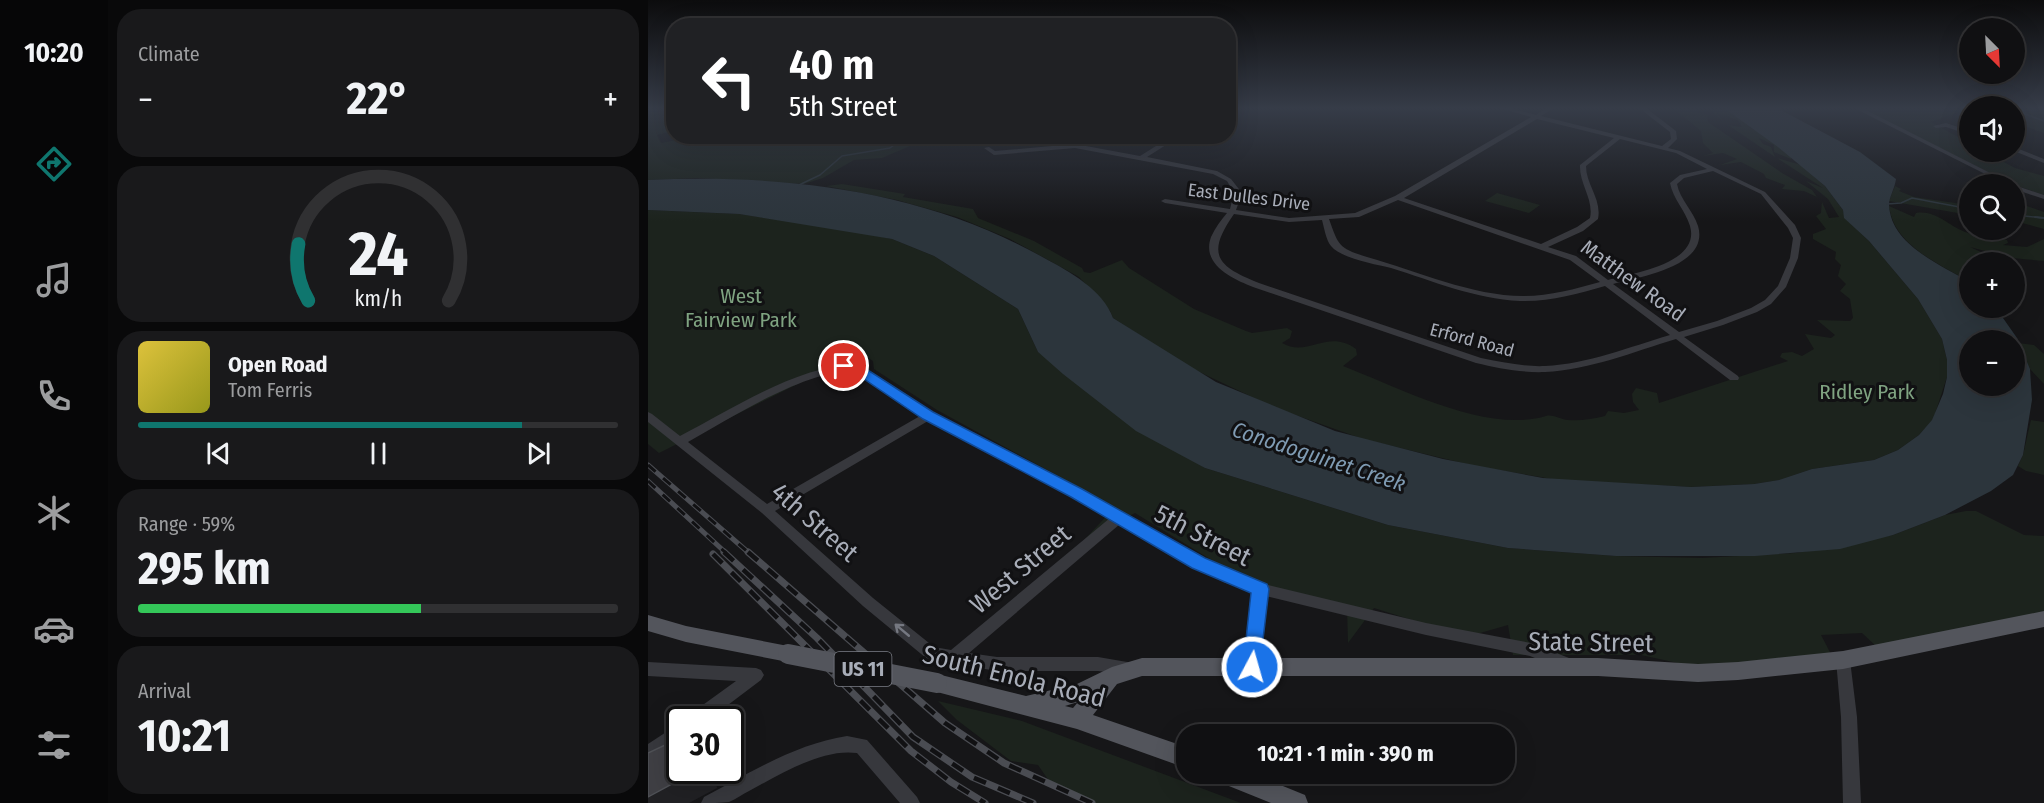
<!DOCTYPE html>
<meta charset="utf-8">
<style>
:root{--surface:#101012;--page:#19191b;--text:#f1f3f6;--muted:#9c9d9f;--line:#303032;--accent:#0f766e}
body{margin:0;font-family:"Fira Sans Condensed",sans-serif;background:var(--page);color:var(--text);height:100vh;display:flex;flex-direction:column;font-size:22px;white-space:nowrap}
*{box-sizing:border-box;margin:0}
p{font-size:20px;color:var(--muted)}
.icon{flex:none;width:33px;height:33px;fill:none;stroke:currentColor;stroke-width:2;stroke-linecap:round;stroke-linejoin:round}
.map{position:relative;flex:1;overflow:hidden}
.sheet{display:flex;flex-direction:column;gap:9px;padding:9px;background:#09090a;width:540px}
.sheet>*{flex:none}
.banner{position:absolute;left:18px;top:18px;width:570px;height:126px;border-radius:24px;box-shadow:0 6px 24px #0002,0 0 0 2px var(--line);background:#202124;color:#fff;overflow:hidden}
.needle{width:39px;rotate:156deg}
.fabs{position:absolute;left:1311px;top:18px;display:grid;gap:12px}
.fabs a{display:grid;place-items:center;width:66px;height:66px;border-radius:50%;background:var(--surface);box-shadow:0 6px 24px #0002,0 0 0 2px var(--line);font-size:30px}
.speed{position:absolute;left:18px;top:706px;display:flex;gap:12px;font-size:30px;font-weight:700;text-align:center}
.speed>*{display:grid;place-content:center;width:78px;height:78px;border-radius:50%;background:var(--surface);box-shadow:0 6px 24px #0002,0 0 0 2px var(--line);line-height:1}
.speed .limit{border:3px solid #111;border-radius:9px;background:#fff;color:#111}
.pin{position:absolute;display:grid;place-items:center;width:51px;height:51px;color:#fff;margin:-26px;border:3px solid #fff;border-radius:50%;box-shadow:0 2px 6px #0007}
.me{position:absolute;width:66px;margin:-33px;rotate:6deg;stroke-linejoin:round;filter:drop-shadow(0 0 4px #0008)}
.turn{display:flex;align-items:center;gap:21px;height:126px;padding:0 24px;font-size:27px}
.turn .icon{width:78px;height:78px;stroke-width:2.5}
.turn b{display:block;font-size:42px;line-height:51px}
.big{font-size:45px;font-weight:700;line-height:1.1}
.sheet .tile{flex:1;display:flex;flex-direction:column;justify-content:center;gap:9px;min-width:0;padding:0 21px;border-radius:24px;background:var(--page)}
.sheet .dial{align-items:center;gap:0}
.dial svg{height:156px;overflow:visible;fill:none;stroke:var(--line);stroke-width:7;stroke-linecap:round;text-anchor:middle}
.dial text{fill:var(--text);stroke:none}
.song{display:flex;align-items:center;gap:18px}
.cover{width:72px;height:72px;border-radius:9px;background:linear-gradient(135deg,hsl(50 70% 55%),hsl(60 70% 35%))}
.played{height:6px;border-radius:3px;background:linear-gradient(90deg,var(--accent) 80%,var(--line) 80%)}
.keys{display:flex;justify-content:space-around;direction:ltr}
.heat{display:flex;justify-content:space-between;align-items:center;font-size:33px;direction:ltr}
.charge{height:9px;border-radius:4px;background:linear-gradient(90deg,#34c759 59%,var(--line) 0)}
.trip{position:absolute;left:528px;top:724px;width:339px;height:60px;border-radius:24px;background:var(--surface);box-shadow:0 6px 24px #0002,0 0 0 2px var(--line);font-weight:700;line-height:60px;text-align:center}
main{display:flex;flex:1;min-height:0}
.menu{display:flex;flex-direction:column;width:108px;justify-content:space-around;align-items:center;background:#060607;color:var(--muted)}
.menu .icon{width:42px;height:42px}
.menu .active{color:var(--accent)}
.menu b{font-size:27px;color:var(--text)}
.map>svg:first-child{display:block}
.green{fill:#1c231d}
.water{fill:#2c353c;fill-rule:evenodd}
.lines{fill:none;stroke-linecap:round;stroke-linejoin:round}
.stream-far1{stroke:#2c353c;stroke-width:1.5}
.stream{stroke:#2c353c;stroke-width:2}
.minor{fill:#37383d;fill-rule:evenodd}
.major{fill:#53555c;fill-rule:evenodd}
.rail-far1-casing{stroke:#4a4c52;stroke-width:5}
.rail-casing{stroke:#4a4c52;stroke-width:7}
.rail-far1{stroke:#111113;stroke-width:3;stroke-dasharray:10;stroke-linecap:butt}
.rail{stroke:#111113;stroke-width:4.5;stroke-dasharray:13;stroke-linecap:butt}
.major-bridge{stroke:#53555c;stroke-width:20}
.shaded-wall{fill:#212124}
.building{fill:#3f3f44;stroke:#4f5156;stroke-width:1.5}
.oneway{stroke:#757881}
.route{fill:#1a73e8;stroke:#114b97;stroke-width:1.5}
.labels{text-anchor:middle;stroke-width:6;stroke-linejoin:round;paint-order:stroke}
.far-street-label{font-size:18px;fill:#a8adb8;stroke:#111113}
.shield{fill:#111113;stroke:#7b7e86;stroke-width:1.5}
.shield-label{font-size:20px;font-weight:bold;fill:#a8adb8}
.street-label{font-size:21px;fill:#a8adb8;stroke:#111113}
.park-label{font-size:21px;fill:#7fa381;stroke:#111113}
.water-label{font-size:22px;font-style:italic;fill:#7f9bb3;stroke:#111113}
.near-street-label{font-size:26px;fill:#a8adb8;stroke:#111113}
</style>
<main>
<nav class="menu">
<b>10:20</b>
<svg class="icon active" aria-label="directions" viewBox="0 0 24 24"><path d="M12 3l9 9-9 9-9-9zM9 14v-3h6M13 9l2 2-2 2"/></svg>
<svg class="icon" aria-label="music" viewBox="0 0 24 24"><path d="M9 18V5l10-2v13"/><circle cx="6" cy="18" r="3"/><circle cx="16" cy="16" r="3"/></svg>
<svg class="icon" aria-label="phone" viewBox="0 0 24 24"><path d="M5 4h4l2 5-3 2q2 4 5 5l2-3 5 2v4C11 20 4 13 5 4z"/></svg>
<svg class="icon" aria-label="climate" viewBox="0 0 24 24"><path d="M12 3v18M4 7l16 10M4 17L20 7"/></svg>
<svg class="icon" aria-label="car" viewBox="0 0 24 24"><path d="M5 17H2v-5l4-1 3-4h7l3 4 3 1v5h-3M9 17h6M6 11h13"/><circle cx="7" cy="17" r="2"/><circle cx="17" cy="17" r="2"/></svg>
<svg class="icon" aria-label="filters" viewBox="0 0 24 24"><path d="M4 7h16M4 17h16"/><circle cx="9" cy="7" r="2"/><circle cx="15" cy="17" r="2"/></svg>
</nav>
<section class="sheet">
<div class="tile"><p>Climate</p>
<div class="heat"><a>−</a><b class="big">22°</b><a>+</a></div>
</div>
<div class="tile dial"><svg viewBox="0 0 100 80">
<path d="M14 69A42 42 0 1 1 86 69"/>
<path d="M14 69A42 42 0 0 1 9 40" stroke="#0f766e"/>
<text x="50" y="56" font-size="32" font-weight="700">24</text>
<text x="50" y="72" font-size="11">km/h</text>
</svg></div>
<div class="tile">
<div class="song"><i class="cover"></i><div><b>Open Road</b><p>Tom Ferris</p></div></div>
<div class="played"></div>
<div class="keys"><svg class="icon" aria-label="previous" viewBox="0 0 24 24"><path d="M18 5L8 12l10 7zM5 5v14"/></svg><svg class="icon" aria-label="pause" viewBox="0 0 24 24"><path d="M8 5v14M16 5v14"/></svg><svg class="icon" aria-label="next" viewBox="0 0 24 24"><path d="M6 5l10 7-10 7zM19 5v14"/></svg></div>
</div>
<div class="tile"><p>Range · 59%</p><b class="big">295 km</b><div class="charge"></div></div>
<div class="tile"><p>Arrival</p><b class="big">10:21</b></div>
</section>
<div class="map">
<svg width="1396" height="803" viewBox="0 0 1396 803">
<rect width="100%" height="100%" fill="#161618"/>
<g class="green">
<polygon points="0,108 11,108 25,120 25,131 9,135 13,143 34,139 64,142 103,136 384,137 262,146 234,158 206,160 175,178 156,184 50,178 0,180"/>
<polygon points="1048,108 1049,113 1059,114 1060,122 1134,173 1164,190 1169,197 1156,191 1134,189 1137,185 1118,178 1116,174 1093,162 1072,165 1089,159 1075,153 1055,156 1065,153 1055,143 1053,131 1026,109"/>
<polygon points="1060,108 1080,108 1103,128 1125,139 1143,155 1143,159 1126,152 1126,145 1111,138 1115,144 1123,147 1127,157 1080,125 1094,127 1090,120 1069,113 1075,121"/>
<polygon points="1212,108 1321,108 1283,122 1321,143 1322,152 1337,152 1367,168 1396,176 1396,195 1364,184"/>
<polygon points="1367,108 1396,108 1396,133 1367,123"/>
<path d="M1129,158L1153,165L1177,186L1195,210L1197,218L1221,241L1270,299L1294,339L1299,360V377L1285,420L1271,435L1250,450L1226,460L1164,469L1132,480L1106,484L1043,487L910,480L827,466L715,439L625,407L541,367L465,318L462,311L431,277L362,239L309,217L249,200L178,186L194,184L257,194L255,197L325,209L330,218L386,241L434,268L436,272L442,273L474,260L481,268L546,309L598,331L604,333L639,328L644,331L642,338L634,343C660,358 680,328 708,349L709,355L695,366C752,388 838,434 898,416C906,414 913,420 920,420C932,421 945,419 957,416L960,411L976,413L991,410L985,402L984,394L988,388L1009,393L1011,403L1140,361L1132,357L1134,353L1144,352L1154,356L1166,349L1157,334L1183,338L1187,335L1169,320L1202,321L1205,318L1202,299L1192,291L1198,284L1190,276L1193,265L1187,259L1188,252L1165,239V234L1178,229L1168,216L1173,213L1174,202L1181,218L1191,217L1180,199L1158,181L1175,188Z"/>
<polygon points="1247,186 1253,189 1251,191 1266,197 1321,205 1321,215 1241,201"/>
<polygon points="849,193 892,205 881,213 837,201"/>
<polygon points="1367,202 1396,212 1396,229 1367,221"/>
<path d="M1241,206L1266,217L1268,213C1288,210 1299,225 1317,232C1330,237 1345,234 1359,240L1360,243L1355,245L1379,247L1396,239V261L1363,258L1322,247L1355,262H1322L1321,282C1291,263 1246,246 1241,206Z"/>
<polygon points="0,210 91,214 203,230 244,239 286,256 370,309 390,352 557,468 740,525 860,548 968,556 1054,558 1148,553 1245,535 1297,515 1318,511 1328,511 1376,535 1396,536 1396,615 1229,647 1214,633 1173,635 1184,656 1048,667 993,655 865,655 860,625 818,637 726,608 700,643 699,608 596,580 487,513 437,539 467,507 289,410 226,369 225,361 212,353 11,453 0,444"/>
<polygon points="1370,343 1386,345 1396,354 1396,384 1382,369"/>
<polygon points="1383,420 1396,422 1396,475 1378,471 1370,466 1375,455"/>
<polygon points="290,701 374,721 593,803 445,803 406,788 390,765 363,761 309,720"/>
</g>
<path class="water" d="M1076,108H1129L1212,152L1248,179C1247,188 1241,197 1241,205C1243,245 1292,264 1321,282L1322,308H1348L1369,338L1382,369L1384,400L1375,455L1365,475L1343,491L1297,515L1245,535L1192,549L1107,556H968L860,548L740,525L557,468L488,431L415,374L390,352L370,309L286,256L244,239L91,214L0,210V180C137,174 277,190 398,259C422,272 455,290 465,318L568,382L687,431L795,459L895,478L1043,487L1106,484L1131,480L1164,469L1226,460L1250,450L1271,435L1284,420L1295,394L1299,377V360L1294,339L1270,299L1221,241L1196,218L1195,210L1177,186L1130,147ZM1366,340V386H1322V340Z"/>
<g class="lines">
<g class="stream-far1">
<polyline points="1366,110 1396,121"/>
<polyline points="151,185 172,175 194,156 242,148 250,142 269,142 297,136"/>
<polyline points="1239,204 1253,203 1264,198 1322,209"/>
<polyline points="1366,215 1396,218"/>
</g>
<polyline class="stream" points="1387,217 1396,218"/>
<g class="minor">
<path d="M851,108H862L888,115L898,108H906L893,116L1014,146L1023,139L1022,132L991,108H998L1028,131L1029,139L1020,148L1032,151L1117,192L1147,225L1153,238L1150,258L1138,287L1123,304L1109,312L1075,325L1036,337L1090,376L1091,378L1090,380H1082L1028,339C985,352 941,370 897,372C874,373 849,368 828,363L605,287C585,279 553,265 563,237C567,228 573,220 579,213L517,203L513,201L517,199L582,209L586,193L579,181L565,174L427,148L346,155L336,148L341,147L347,151L427,144L492,156L524,136H532L499,157L569,171L583,179L594,193L588,210L641,218L707,213L747,196L883,117ZM889,119L966,138L932,165C931,184 946,199 942,218L929,227L893,244L756,198ZM972,139L1028,153L1059,169L1032,175L1022,183C1025,199 1037,210 1042,226C1053,264 984,273 960,280L928,256L900,247L935,231L950,219C954,199 938,185 938,166ZM1065,171L1113,194L1140,228L1145,238L1142,258L1130,286L1117,300L1103,308L1069,321L1031,332L965,284C990,277 1062,267 1050,226C1045,210 1032,200 1029,184L1036,178ZM750,200L922,260L952,282C927,289 902,296 875,296C824,296 769,271 719,257C691,248 691,247 681,219L711,217ZM586,214L641,222L674,220C676,227 678,240 683,246C694,259 727,264 743,268C785,281 827,299 872,301C901,302 930,294 957,286L1022,335C981,347 940,364 897,366C876,367 854,362 833,358L611,283C568,266 558,254 586,214Z"/>
<polygon points="1206,108 1214,108 1364,184 1357,184"/>
<polygon points="1298,123 1322,131 1322,135 1298,127 1288,128 1285,126"/>
<polygon points="1366,147 1396,159 1396,163 1366,151"/>
<polygon points="1366,185 1396,195 1396,199 1366,189"/>
<path d="M208,364L284,414L377,460L585,574L612,583L778,623L883,643L921,658L923,663L921,668L916,670L882,656L778,635L618,596L611,667L609,672L604,674L599,672L597,667L605,592L575,582L472,524L321,653L349,657H450L485,663L487,668L485,673L480,675L450,671H349L307,664L304,665L278,658L215,606L114,513L0,422V412L4,414L32,436C84,409 149,366 208,364ZM206,370L272,416L119,504L40,442C85,417 154,372 206,370ZM280,421L369,466L462,518L303,650L286,647L225,598L127,511Z"/>
<polygon points="1195,653 1200,655 1202,660 1209,717 1213,803 1195,803 1193,717 1188,660 1190,655"/>
<polygon points="0,662 108,668 113,670 116,675 113,680 60,720 39,720 41,715 88,681 0,676"/>
<polygon points="32,723 32,741 0,762 0,744"/>
<path d="M199,736L219,740L269,797L272,803H252L209,753C174,748 131,775 101,791C95,794 88,799 81,802C73,803 62,803 53,803L56,797C102,773 147,744 199,736Z"/>
</g>
<g class="major">
<path d="M1396,611V627L1195,669L1090,680L1050,682L950,676H494L469,684L445,715L538,747V768L429,729L289,692L282,689L279,683L282,677L289,674L378,696L429,684L464,667L494,658H950L1050,664L1090,662L1195,651ZM430,702L425,708L417,706Z"/>
<polygon points="0,615 38,626 140,646 147,648 149,654 147,660 140,662 38,642 0,631"/>
<polygon points="568,774 605,774 657,795 660,803 623,803 571,782"/>
</g>
<g class="rail-far1-casing">
<g id="rail-far1">
<polyline points="0,465 101,553"/>
<polyline points="0,481 78,553"/>
</g>
</g>
<g class="rail-casing">
<g id="rail">
<polyline points="76,552 169,638 265,737 324,777 385,803"/>
<polyline points="100,552 297,723 356,763 444,803"/>
<polyline points="65,554 263,751 303,782 337,803"/>
</g>
</g>
<use href="#rail-far1" class="rail-far1"/>
<use href="#rail" class="rail"/>
<polyline class="major-bridge" points="140,654 289,683"/>
</g>
<polygon class="shaded-wall" points="48,771 66,771 69,788 41,803 0,803 0,797"/>
<polygon class="building" points="32,738 32,771 48,771 0,797 0,753"/>
<defs><path id="oneway-shaft" d="M-6 0H5M1.5-3L5.5 0L1.5 3" fill="none" stroke-width="1.6" stroke-linecap="round" stroke-linejoin="round" transform="scale(1.5)"/></defs>
<use class="oneway" href="#oneway-shaft" transform="translate(254 630) rotate(-140)"/>
<linearGradient id="sky" x2="0" y2="1"><stop stop-color="#0c0c0d"/><stop offset="0.49" stop-color="#363c48"/><stop offset="1" stop-color="#363c48" stop-opacity="0"/></linearGradient>
<rect width="1396" height="221" fill="url(#sky)"/>
<polygon class="route" points="196,362 212,365 285,412 434,489 557,558 619,584 621,589 611,673 604,676 598,673 595,667 603,593 544,568 423,497 275,419 204,371 192,368 190,366"/>
<g class="labels">
<g class="far-street-label">
<text transform="translate(601 197) rotate(7)" y="6">East Dulles Drive</text>
<text transform="translate(824 340) rotate(15)" y="6">Erford Road</text>
</g>
<rect class="shield" x="186.5" y="652" width="57" height="34" rx="4.5"/>
<g class="shield-label">
<text x="215" y="676">US 11</text>
</g>
<g class="street-label">
<text transform="translate(985 281) rotate(36)" y="7">Matthew Road</text>
</g>
<g class="park-label">
<text x="93" y="303">West<tspan x="93" dy="24">Fairview Park</tspan></text>
<text x="1219" y="399">Ridley Park</text>
</g>
<g class="water-label">
<text transform="translate(671 456) rotate(18)" y="8">Conodoguinet Creek</text>
</g>
<g class="near-street-label">
<text transform="translate(167 522) rotate(41)" y="9">4th Street</text>
<text transform="translate(555 535) rotate(27)" y="9">5th Street</text>
<text transform="translate(372 569) rotate(-40)" y="9">West Street</text>
<text transform="translate(943 642) rotate(1)" y="9">State Street</text>
<text transform="translate(366 676) rotate(14)" y="9">South Enola Road</text>
</g>
</g>
</svg>
<div class="fabs">
<a><svg class="needle" viewBox="-14 -14 28 28"><path d="M0-13l5 13h-10z" fill="#e53935"/><path d="M0 13l5-13h-10z" fill="#9c9d9f"/></svg></a>
<a><svg class="icon" aria-label="sound" viewBox="0 0 24 24"><path d="M4 9h4l5-4v14l-5-4H4zM17 9q2 3 0 6"/></svg></a>
<a><svg class="icon" aria-label="search" viewBox="0 0 24 24"><circle cx="10" cy="10" r="6"/><path d="M15 15l6 6"/></svg></a>
<a>+</a>
<a>−</a>
</div>
<div class="speed"><div class="limit">30</div></div>
<div class="pin" style="left:196px;top:366px;background:#d93025"><svg class="icon" aria-label="arrive" viewBox="0 0 24 24"><path d="M6 21V4h12l-3 4 3 4H6"/></svg></div>
<svg class="me" style="left:604px;top:667px" viewBox="-20 -20 40 40"><circle r="17" fill="#1a73e8" stroke="#fff" stroke-width="3"/><path d="M0-11L8 9 0 5-8 9z" fill="#fff"/></svg>
<div class="trip">10:21 · 1 min · 390 m</div>
<div class="banner">
<div class="turn"><svg class="icon" aria-label="left" viewBox="0 0 24 24"><path d="M17 20v-9H6M10 6l-5 5 5 5"/></svg><div><b>40 m</b>5th Street</div></div>
</div>
</div>
</main>
